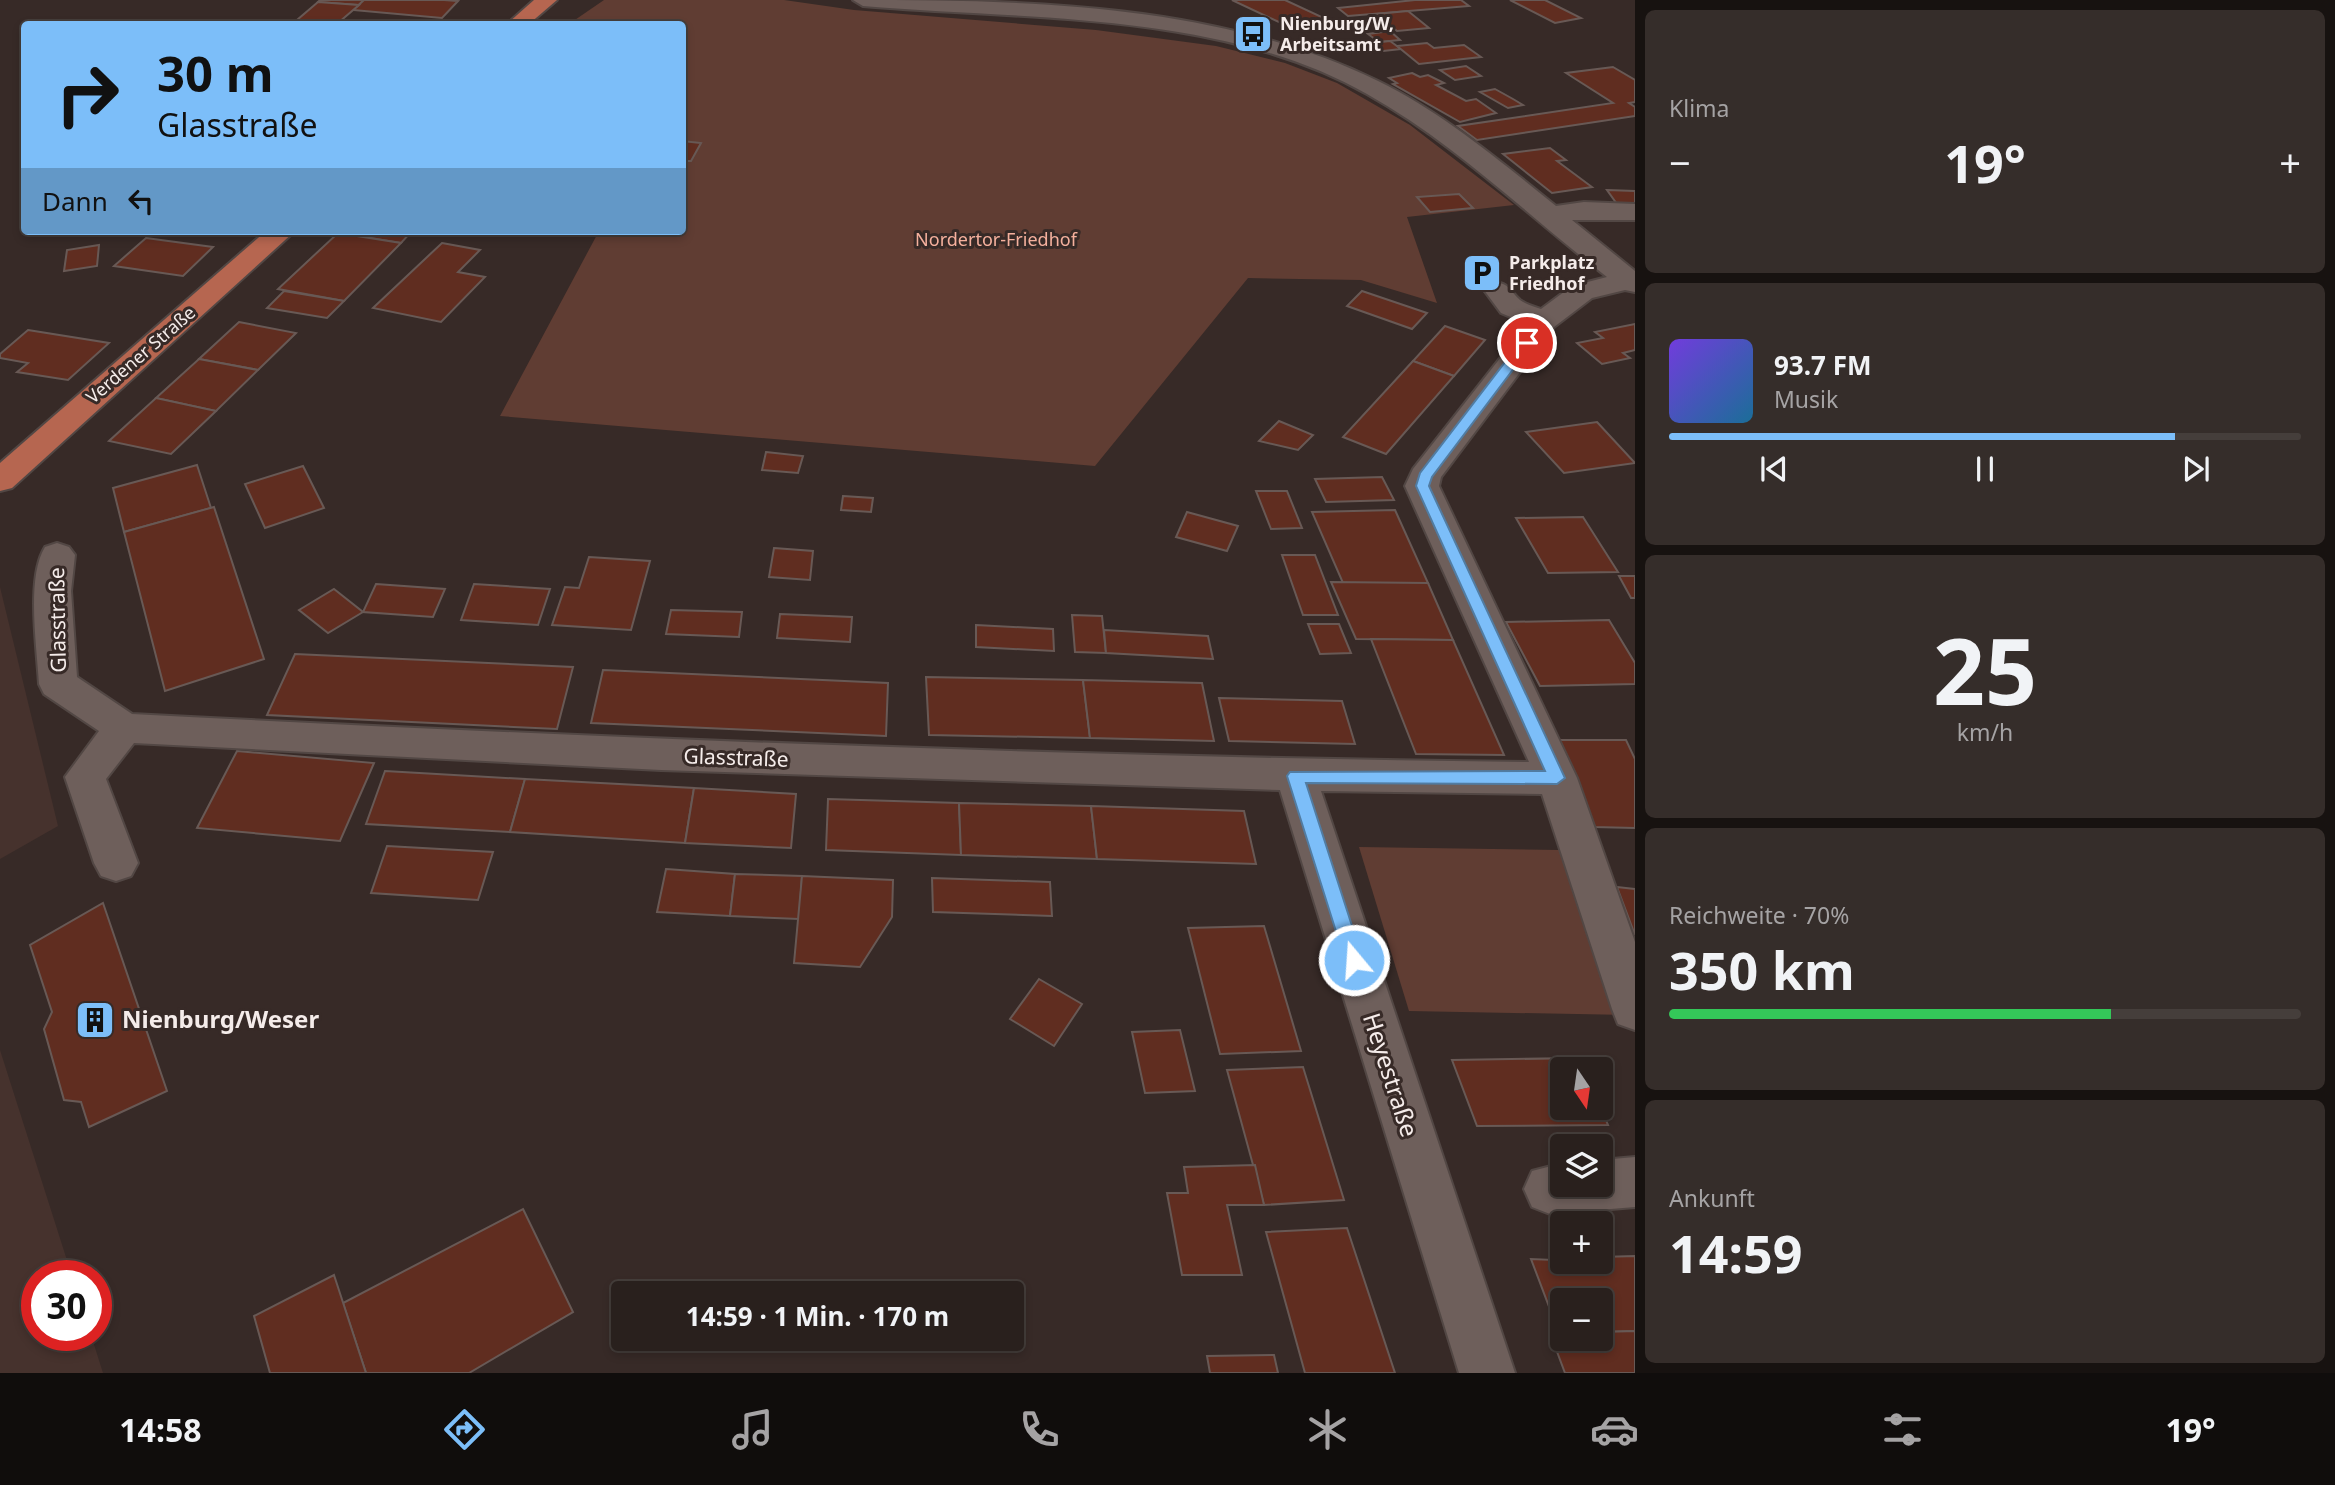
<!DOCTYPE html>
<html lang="de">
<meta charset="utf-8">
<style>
:root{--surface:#29201d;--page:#352d2a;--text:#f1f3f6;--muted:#a5a3a4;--line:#453e3b;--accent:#7cbef9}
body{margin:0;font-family:"Noto Sans",sans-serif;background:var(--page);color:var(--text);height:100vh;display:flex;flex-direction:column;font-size:26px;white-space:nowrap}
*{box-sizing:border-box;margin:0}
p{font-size:23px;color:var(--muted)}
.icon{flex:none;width:38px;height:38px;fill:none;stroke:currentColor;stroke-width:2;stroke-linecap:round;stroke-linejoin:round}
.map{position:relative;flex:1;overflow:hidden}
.drawer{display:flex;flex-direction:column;gap:10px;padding:10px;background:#171210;width:700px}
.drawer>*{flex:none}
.guide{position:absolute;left:21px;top:21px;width:665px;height:214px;border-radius:7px;box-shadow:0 4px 10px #0003,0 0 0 2px var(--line);background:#7cbef9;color:#111;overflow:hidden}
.needle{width:46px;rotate:167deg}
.tools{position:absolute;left:1550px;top:1057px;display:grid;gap:14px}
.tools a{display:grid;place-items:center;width:63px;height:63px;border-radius:7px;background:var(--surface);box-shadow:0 4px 10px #0003,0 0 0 2px var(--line);font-size:35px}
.speed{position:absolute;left:21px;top:1260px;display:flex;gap:14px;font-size:35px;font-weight:700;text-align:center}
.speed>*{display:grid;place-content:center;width:91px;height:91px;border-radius:50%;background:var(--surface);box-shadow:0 4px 10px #0003,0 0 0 2px var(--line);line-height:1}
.speed .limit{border:10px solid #d22;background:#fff;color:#111}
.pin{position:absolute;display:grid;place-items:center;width:60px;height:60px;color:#fff;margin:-30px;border:4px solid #fff;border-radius:50%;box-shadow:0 2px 7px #0007}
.me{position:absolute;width:77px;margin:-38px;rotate:342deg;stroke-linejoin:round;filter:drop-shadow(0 0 5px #0008)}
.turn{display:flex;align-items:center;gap:24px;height:147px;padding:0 21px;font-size:32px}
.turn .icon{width:91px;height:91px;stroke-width:2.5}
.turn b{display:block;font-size:49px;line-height:60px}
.then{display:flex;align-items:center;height:66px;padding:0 21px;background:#0003;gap:14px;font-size:26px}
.big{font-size:52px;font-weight:700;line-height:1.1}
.drawer .tile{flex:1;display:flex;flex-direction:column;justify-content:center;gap:10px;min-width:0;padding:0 24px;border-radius:10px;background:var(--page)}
.drawer .dial{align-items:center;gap:0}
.dial b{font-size:91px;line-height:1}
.song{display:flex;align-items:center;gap:21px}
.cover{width:84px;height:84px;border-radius:10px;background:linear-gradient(135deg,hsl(260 70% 55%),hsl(200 70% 35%))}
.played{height:7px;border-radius:4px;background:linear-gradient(90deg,var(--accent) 80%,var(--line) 80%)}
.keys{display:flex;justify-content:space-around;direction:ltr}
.heat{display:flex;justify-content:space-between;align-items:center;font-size:38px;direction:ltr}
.charge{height:10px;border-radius:5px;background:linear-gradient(90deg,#34c759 70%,var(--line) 0)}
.trip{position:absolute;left:611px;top:1281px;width:413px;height:70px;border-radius:7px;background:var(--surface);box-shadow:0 4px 10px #0003,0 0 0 2px var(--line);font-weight:700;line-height:70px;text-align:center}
.menu{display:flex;height:112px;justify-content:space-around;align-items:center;background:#100d0c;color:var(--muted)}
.menu .icon{width:49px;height:49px}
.menu .selected{color:var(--accent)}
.menu b{font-size:32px;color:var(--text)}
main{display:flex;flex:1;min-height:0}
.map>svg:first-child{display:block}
.built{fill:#46322d}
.green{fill:#603d33}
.building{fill:#602d20;stroke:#685955;stroke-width:2}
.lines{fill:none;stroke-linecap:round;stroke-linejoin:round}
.minor-casing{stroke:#524744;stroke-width:4}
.major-casing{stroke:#524744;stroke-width:4}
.minor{fill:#6e5f5b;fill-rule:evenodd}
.major{fill:#b66650;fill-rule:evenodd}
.route{fill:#7cbef9;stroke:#517ca2;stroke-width:2}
.labels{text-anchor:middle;stroke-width:6;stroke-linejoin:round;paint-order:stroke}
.far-poi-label{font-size:18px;font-weight:bold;fill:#f5ecea;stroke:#372a27;text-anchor:start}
.far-park-label{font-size:18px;fill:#f5b09d;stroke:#372a27}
.far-street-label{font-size:18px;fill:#f5ecea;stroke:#372a27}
.street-label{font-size:21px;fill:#f5ecea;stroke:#372a27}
.near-poi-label{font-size:24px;font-weight:bold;fill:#f5ecea;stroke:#372a27;text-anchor:start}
.near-street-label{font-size:24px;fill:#f5ecea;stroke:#372a27}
</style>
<main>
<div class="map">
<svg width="1635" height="1373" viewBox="0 0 1635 1373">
<rect width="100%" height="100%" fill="#372a27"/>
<g class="built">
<polygon points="0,587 58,826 0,859"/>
<polygon points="0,1050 72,1276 37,1276 37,1335 91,1335 103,1373 0,1373"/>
</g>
<g class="green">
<polygon points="604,0 784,0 854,10 1096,30 1216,46 1285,63 1337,83 1410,125 1514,205 1407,217 1437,303 1361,280 1248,278 1095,466 500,416 599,231 682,231 682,24 569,24"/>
<polygon points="1359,847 1559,850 1629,1015 1409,1011"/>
</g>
<g class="building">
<polygon points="320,0 364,0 359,5 318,2"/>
<polygon points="364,0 444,0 458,1 442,18 353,10"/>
<polygon points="1232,0 1285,0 1326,19 1281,23"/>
<polygon points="1461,0 1469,6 1348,16 1338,8 1415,0"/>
<polygon points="1510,0 1545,0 1581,18 1555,23"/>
<polygon points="318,2 359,5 338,23 297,20"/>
<polygon points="1408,11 1429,28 1397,31 1376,14"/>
<polygon points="1390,31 1400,40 1379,42 1368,34"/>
<polygon points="1390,41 1401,49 1374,52 1364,44"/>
<polygon points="1427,43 1434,48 1464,45 1481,57 1419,64 1397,46"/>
<polygon points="1466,66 1481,76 1455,80 1440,70"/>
<polygon points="1613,67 1635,80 1635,102 1629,103 1635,107 1635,116 1477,140 1458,126 1613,103 1566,73"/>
<polygon points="1412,73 1420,77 1428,75 1444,83 1436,85 1466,101 1476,99 1496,113 1460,122 1393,84 1397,83 1389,78"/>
<polygon points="1495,89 1513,99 1523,105 1508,108 1480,92"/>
<polygon points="682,141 701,143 691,161 682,161"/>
<polygon points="1550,148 1566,160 1557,161 1592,187 1552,193 1503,154"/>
<polygon points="1607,190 1635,191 1635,205 1617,204"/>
<polygon points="1459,194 1473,208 1430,212 1417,197"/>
<polygon points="356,231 412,231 401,243 352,235"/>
<polygon points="338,233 401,243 344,301 278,289"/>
<polygon points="146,238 213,247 183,276 114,266"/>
<polygon points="442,243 480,250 458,272 485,277 441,322 373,308"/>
<polygon points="99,245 97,266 64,271 67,250"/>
<polygon points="284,291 344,301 327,318 267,308"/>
<polygon points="1362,291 1427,313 1412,329 1347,306"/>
<polygon points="239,322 296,333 258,370 199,359"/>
<polygon points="1635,324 1635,350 1623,353 1630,358 1602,364 1577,343 1603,338 1595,332"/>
<polygon points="1445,326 1485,340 1454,376 1413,361"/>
<polygon points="28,330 109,343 68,380 17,372 28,363 0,358 0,354"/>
<polygon points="199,359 258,370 216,411 156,398"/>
<polygon points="1413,361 1454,376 1386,454 1343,437"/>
<polygon points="156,398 216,411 171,454 109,441"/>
<polygon points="1279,421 1313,435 1298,450 1259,441"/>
<polygon points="1597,422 1635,463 1564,473 1526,432"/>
<polygon points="766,452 803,456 798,473 762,470"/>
<polygon points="197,465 211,508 124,532 113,488"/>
<polygon points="303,466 324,508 265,528 245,484"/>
<polygon points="1382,477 1394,500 1326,502 1315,479"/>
<polygon points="1256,491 1287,491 1302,528 1271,529"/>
<polygon points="843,496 873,498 871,512 841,510"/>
<polygon points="214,507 264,659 165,691 124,532"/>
<polygon points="1395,510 1428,583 1343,583 1312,512"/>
<polygon points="1187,512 1238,526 1227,551 1176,537"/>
<polygon points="1583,517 1618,572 1548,573 1516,518"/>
<polygon points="774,548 813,551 810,580 769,577"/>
<polygon points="1282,555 1315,555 1338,615 1303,615"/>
<polygon points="589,557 650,561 631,630 552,625 565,587 579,588"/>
<polygon points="1619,576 1635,576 1635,598 1631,598"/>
<polygon points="1331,582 1428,583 1453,640 1356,639"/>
<polygon points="376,584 445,589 433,617 363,612"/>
<polygon points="474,584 550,589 538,625 461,620"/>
<polygon points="334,589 363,612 328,633 299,610"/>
<polygon points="671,610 742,612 739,637 666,634"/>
<polygon points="780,614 852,617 850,642 777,638"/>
<polygon points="1072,615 1102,616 1106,653 1075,652"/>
<polygon points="1609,620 1635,663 1635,684 1540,686 1506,622"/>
<polygon points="1308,624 1339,624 1351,653 1320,654"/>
<polygon points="976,625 1053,629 1054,651 976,647"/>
<polygon points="1104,630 1208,636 1213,659 1106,653"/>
<polygon points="1371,639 1453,640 1504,755 1416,754"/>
<polygon points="295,654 573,667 557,729 267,715"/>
<polygon points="603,670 888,683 886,736 591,723"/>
<polygon points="926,677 1083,680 1090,738 929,735"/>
<polygon points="1083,680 1202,683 1214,741 1090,738"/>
<polygon points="1219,698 1342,701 1355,744 1229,741"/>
<polygon points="1554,740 1626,740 1635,759 1635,828 1594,827"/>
<polygon points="237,751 374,763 340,841 197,828"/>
<polygon points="385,771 525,779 510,832 366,824"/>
<polygon points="525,779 694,788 685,843 510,832"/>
<polygon points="694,788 796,794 791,848 685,843"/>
<polygon points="828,799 959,803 961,855 826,850"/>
<polygon points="959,803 1091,806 1097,859 961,855"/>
<polygon points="1091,806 1244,811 1256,864 1097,859"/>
<polygon points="387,846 493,852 478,900 371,893"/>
<polygon points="666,869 735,874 730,916 657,912"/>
<polygon points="735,874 802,876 799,919 730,916"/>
<polygon points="802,876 893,880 892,917 860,967 794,963"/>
<polygon points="932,878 1050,882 1052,916 933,912"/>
<polygon points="1617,887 1635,889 1635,935"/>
<polygon points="103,903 167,1091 89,1127 81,1102 64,1100 44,1029 52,1012 30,945"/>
<polygon points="1264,926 1301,1051 1220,1054 1188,928"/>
<polygon points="1039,979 1082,1004 1054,1046 1010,1019"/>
<polygon points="1180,1030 1195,1091 1145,1093 1132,1032"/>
<polygon points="1580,1058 1585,1069 1563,1069 1563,1108 1601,1108 1608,1125 1477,1126 1452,1060"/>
<polygon points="1303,1067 1344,1200 1264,1205 1227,1070"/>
<polygon points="1255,1165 1264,1205 1227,1205 1242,1275 1182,1275 1167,1193 1188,1193 1184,1167"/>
<polygon points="523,1209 573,1312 469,1373 366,1373 343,1303"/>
<polygon points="1347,1228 1395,1373 1305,1373 1266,1232"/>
<polygon points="1635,1256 1635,1331 1601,1332 1601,1300 1563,1300 1563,1333 1559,1333 1531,1259 1601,1262 1601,1257"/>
<polygon points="334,1275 366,1373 270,1373 254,1316"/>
<polygon points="1635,1331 1635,1373 1565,1373 1550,1333 1563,1333 1563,1339 1601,1339 1601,1332"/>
<polygon points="1274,1355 1278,1373 1210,1373 1207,1356"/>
</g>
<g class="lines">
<g class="minor-casing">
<g id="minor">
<path d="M853,0C1028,0 1218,3 1378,81C1443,113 1500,161 1556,206L1584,202L1635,204V220H1572L1635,271V292L1625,290L1592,298L1554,327L1441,477L1439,486L1577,778L1635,942V1030L1618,1024L1612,1009L1542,794L1321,791L1515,1373H1459L1280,790L661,770L134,743L106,779L138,863L131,876L116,881L101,876L94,863L65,777L99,731L44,694L39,684C37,648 26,577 45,547L57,543L69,547L75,555L71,591L77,677L132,714C598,738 1063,757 1529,762L1405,486L1413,469L1527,324L1501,313L1484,290L1488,284C1507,279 1508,289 1520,300C1525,304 1535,307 1541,309L1572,286L1607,277C1527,215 1456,144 1367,94C1221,11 1026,20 863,6Z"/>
<polygon points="1635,1157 1635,1207 1550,1214 1532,1207 1524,1189 1532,1171 1563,1163 1563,1185 1601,1185 1601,1160"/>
</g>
</g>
<g class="major-casing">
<g id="major">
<polygon points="534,0 557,0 529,24 507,24"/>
<polygon points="266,231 295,231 12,488 0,491 0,463"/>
</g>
</g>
<use href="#minor" class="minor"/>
<use href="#major" class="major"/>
</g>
<polygon class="route" points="1522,340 1533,343 1432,477 1429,486 1565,778 1557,784 1306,783 1363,960 1361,966 1347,966 1345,960 1287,776 1290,772 1545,771 1416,486 1420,473"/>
<defs>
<g id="bus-square" transform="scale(2.0125)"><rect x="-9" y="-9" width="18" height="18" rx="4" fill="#7cbef9" stroke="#372a27"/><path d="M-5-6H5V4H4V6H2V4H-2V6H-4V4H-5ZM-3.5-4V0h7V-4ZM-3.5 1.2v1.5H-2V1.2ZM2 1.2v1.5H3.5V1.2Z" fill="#111"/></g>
<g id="parking-square" transform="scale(2.0125)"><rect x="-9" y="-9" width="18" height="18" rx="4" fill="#7cbef9" stroke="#372a27"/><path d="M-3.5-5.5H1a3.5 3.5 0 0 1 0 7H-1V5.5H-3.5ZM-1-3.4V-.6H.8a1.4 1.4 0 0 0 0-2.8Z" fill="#111"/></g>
<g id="building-square" transform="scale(2.0125)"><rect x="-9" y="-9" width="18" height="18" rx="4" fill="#7cbef9" stroke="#372a27"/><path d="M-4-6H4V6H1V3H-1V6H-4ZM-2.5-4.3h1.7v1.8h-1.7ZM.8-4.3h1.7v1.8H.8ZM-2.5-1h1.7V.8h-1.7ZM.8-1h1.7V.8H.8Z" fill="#111"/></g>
</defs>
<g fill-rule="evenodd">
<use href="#bus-square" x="1253" y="34"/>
<use href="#parking-square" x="1482" y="273"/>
<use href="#building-square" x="95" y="1020"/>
</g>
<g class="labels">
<g class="far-poi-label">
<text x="1280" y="30">Nienburg/W,<tspan x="1280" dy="21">Arbeitsamt</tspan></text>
<text x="1509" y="269">Parkplatz<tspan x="1509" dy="21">Friedhof</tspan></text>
</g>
<g class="far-park-label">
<text x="996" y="246">Nordertor-Friedhof</text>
</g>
<g class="far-street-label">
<text transform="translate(141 355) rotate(-41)" y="6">Verdener Straße</text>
</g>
<g class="street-label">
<text transform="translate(58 620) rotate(-91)" y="7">Glasstraße</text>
<text transform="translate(736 758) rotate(2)" y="7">Glasstraße</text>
</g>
<g class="near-poi-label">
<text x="122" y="1028">Nienburg/Weser</text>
</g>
<g class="near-street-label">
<text transform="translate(1390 1075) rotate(72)" y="8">Heyestraße</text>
</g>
</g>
</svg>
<div class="tools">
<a><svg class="needle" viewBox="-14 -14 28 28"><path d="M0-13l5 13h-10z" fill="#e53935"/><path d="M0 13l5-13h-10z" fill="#a5a3a4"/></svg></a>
<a><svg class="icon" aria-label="layers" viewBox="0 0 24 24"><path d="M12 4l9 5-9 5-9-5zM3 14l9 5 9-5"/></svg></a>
<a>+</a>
<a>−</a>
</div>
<div class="speed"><div class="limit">30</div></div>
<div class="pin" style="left:1527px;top:343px;background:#d93025"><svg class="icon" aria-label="arrive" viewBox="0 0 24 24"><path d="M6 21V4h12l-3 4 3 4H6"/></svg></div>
<svg class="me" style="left:1354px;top:960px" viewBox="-20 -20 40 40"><circle r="17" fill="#7cbef9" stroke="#fff" stroke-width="3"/><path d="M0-11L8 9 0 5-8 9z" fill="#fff"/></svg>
<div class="trip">14:59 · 1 Min. · 170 m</div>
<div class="guide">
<div class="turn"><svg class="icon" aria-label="right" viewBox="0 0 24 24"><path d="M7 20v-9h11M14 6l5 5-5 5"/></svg><div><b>30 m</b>Glasstraße</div></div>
<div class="then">Dann<svg class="icon" aria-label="left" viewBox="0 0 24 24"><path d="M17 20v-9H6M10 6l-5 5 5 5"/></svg></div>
</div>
</div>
<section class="drawer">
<div class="tile"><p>Klima</p>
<div class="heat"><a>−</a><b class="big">19°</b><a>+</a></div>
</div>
<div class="tile">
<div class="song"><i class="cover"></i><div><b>93.7 FM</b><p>Musik</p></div></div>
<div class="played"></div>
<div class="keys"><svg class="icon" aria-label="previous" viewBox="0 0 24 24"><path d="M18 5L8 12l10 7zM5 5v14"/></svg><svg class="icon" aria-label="pause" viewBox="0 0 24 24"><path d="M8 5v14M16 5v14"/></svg><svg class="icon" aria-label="next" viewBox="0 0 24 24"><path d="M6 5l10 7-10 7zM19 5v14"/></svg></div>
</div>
<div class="tile dial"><b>25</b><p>km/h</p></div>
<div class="tile"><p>Reichweite · 70%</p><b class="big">350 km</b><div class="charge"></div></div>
<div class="tile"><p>Ankunft</p><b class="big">14:59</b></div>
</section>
</main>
<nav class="menu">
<b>14:58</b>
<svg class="icon selected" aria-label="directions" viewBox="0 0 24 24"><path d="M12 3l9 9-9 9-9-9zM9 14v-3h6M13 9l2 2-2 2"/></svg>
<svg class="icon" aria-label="music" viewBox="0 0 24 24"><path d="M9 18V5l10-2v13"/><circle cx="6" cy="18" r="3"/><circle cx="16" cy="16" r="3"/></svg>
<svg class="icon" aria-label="phone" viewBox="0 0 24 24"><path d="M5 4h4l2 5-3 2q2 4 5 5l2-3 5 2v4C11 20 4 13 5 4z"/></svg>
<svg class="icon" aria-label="climate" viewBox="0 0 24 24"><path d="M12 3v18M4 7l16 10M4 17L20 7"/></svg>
<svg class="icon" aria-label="car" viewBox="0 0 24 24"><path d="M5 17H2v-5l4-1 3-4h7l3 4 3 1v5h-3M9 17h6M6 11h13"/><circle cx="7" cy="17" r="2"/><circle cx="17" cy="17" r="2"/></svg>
<svg class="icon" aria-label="filters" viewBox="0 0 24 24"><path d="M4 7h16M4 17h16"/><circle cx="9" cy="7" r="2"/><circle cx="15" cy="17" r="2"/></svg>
<b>19°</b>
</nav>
